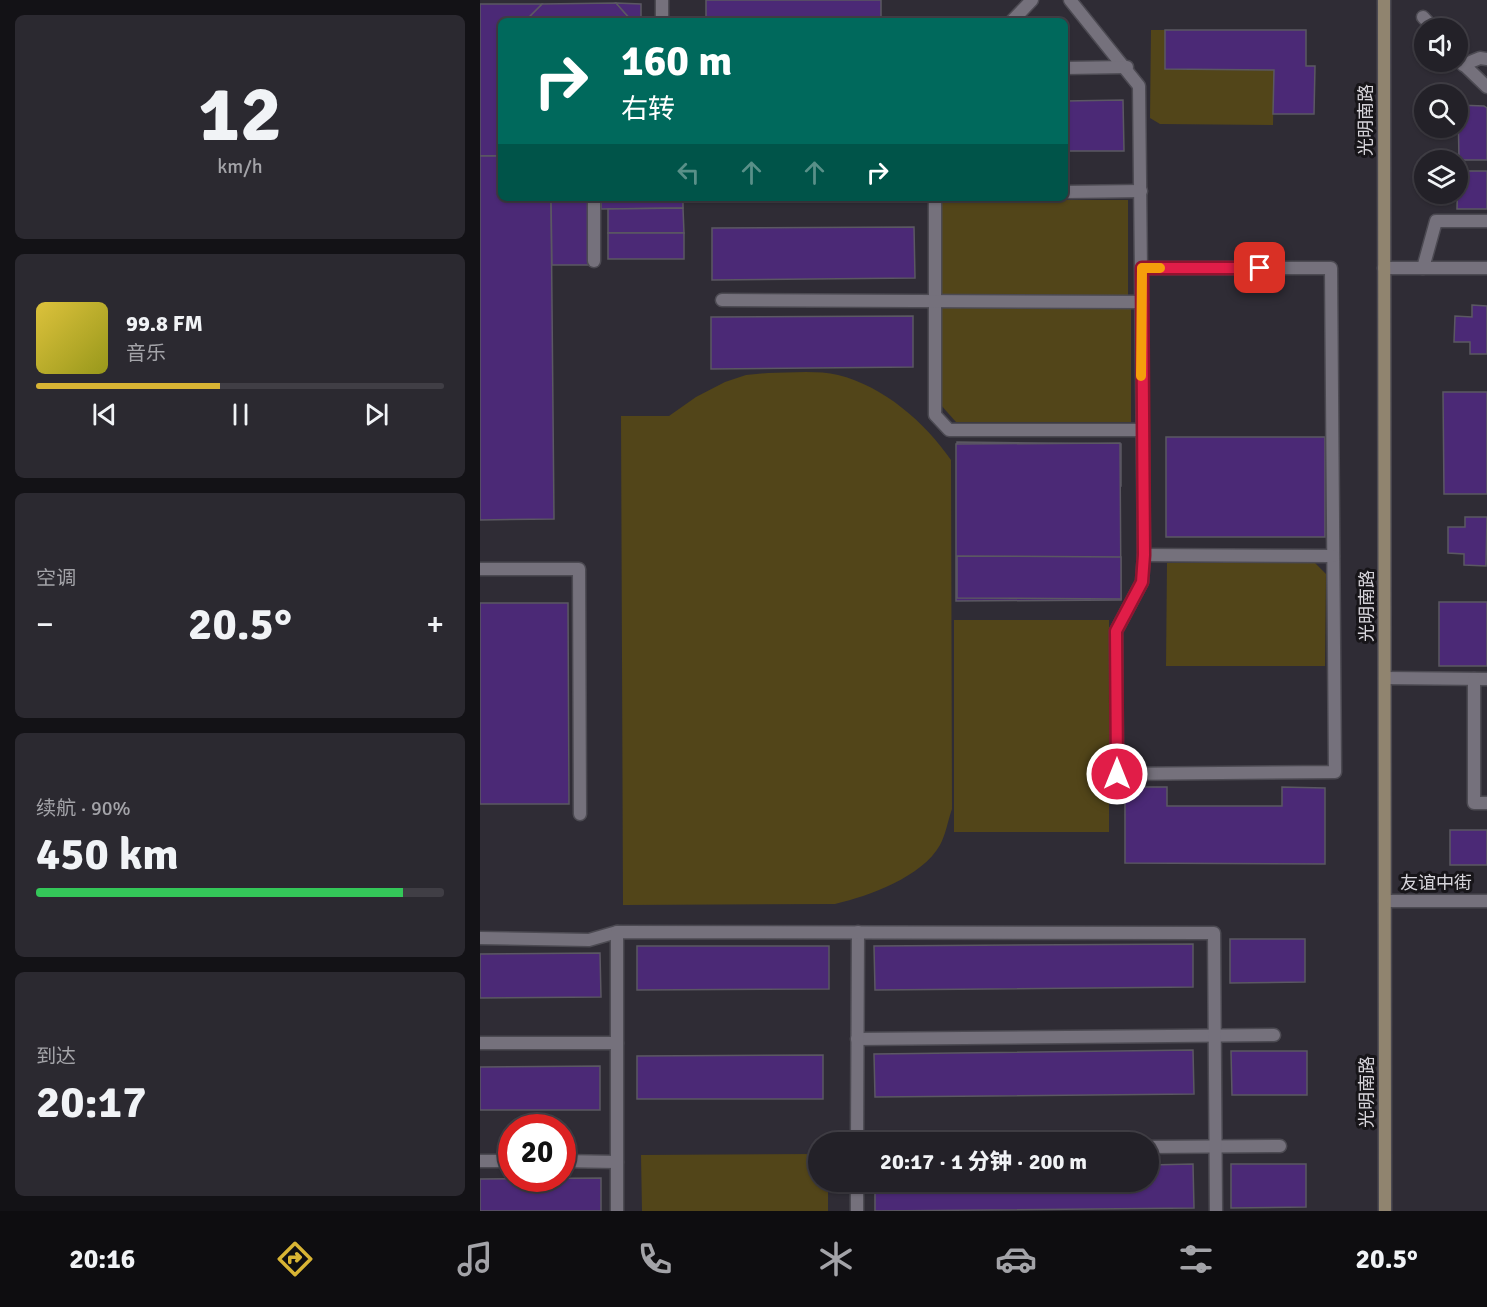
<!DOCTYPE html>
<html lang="zh">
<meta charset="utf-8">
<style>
:root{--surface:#232128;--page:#2b2930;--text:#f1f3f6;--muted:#a3a3a8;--line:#403e45;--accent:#d8b434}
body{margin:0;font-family:Signika,"Noto Sans SC",sans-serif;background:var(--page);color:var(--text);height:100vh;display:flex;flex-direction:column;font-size:22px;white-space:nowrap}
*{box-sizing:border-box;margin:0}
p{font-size:20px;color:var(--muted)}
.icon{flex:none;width:33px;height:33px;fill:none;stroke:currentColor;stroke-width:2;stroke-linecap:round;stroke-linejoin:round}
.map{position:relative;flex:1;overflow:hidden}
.panel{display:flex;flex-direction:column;gap:15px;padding:15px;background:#131216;width:480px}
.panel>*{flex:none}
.guide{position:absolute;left:18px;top:18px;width:570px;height:183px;border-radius:9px;box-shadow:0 2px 4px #0004,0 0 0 2px var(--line);background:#00695c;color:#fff;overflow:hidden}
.tools{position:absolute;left:934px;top:18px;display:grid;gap:12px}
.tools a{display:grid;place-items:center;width:54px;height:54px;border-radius:50%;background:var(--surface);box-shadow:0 2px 4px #0004,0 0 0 2px var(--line);font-size:30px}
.speed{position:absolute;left:18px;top:1114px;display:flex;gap:12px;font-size:30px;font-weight:700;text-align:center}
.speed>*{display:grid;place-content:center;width:78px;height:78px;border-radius:50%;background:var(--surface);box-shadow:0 2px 4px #0004,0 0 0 2px var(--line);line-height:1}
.speed .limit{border:9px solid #d22;background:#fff;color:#111}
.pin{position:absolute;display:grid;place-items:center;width:51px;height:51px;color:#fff;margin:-26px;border-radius:12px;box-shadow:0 3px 9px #0006}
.me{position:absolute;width:66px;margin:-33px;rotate:0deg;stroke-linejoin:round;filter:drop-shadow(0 0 4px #0008)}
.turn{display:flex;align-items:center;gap:21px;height:126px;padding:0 24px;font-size:27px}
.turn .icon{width:78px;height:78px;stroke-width:2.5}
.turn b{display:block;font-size:42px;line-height:51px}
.lanes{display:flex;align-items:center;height:57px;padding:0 24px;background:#0003;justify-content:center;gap:30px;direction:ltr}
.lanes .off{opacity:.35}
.big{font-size:45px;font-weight:800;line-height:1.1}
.panel .card{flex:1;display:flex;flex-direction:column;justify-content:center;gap:9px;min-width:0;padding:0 21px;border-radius:9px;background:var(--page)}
.panel .dial{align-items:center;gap:0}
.dial b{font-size:78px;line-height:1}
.song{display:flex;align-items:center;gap:18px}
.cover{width:72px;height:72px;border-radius:9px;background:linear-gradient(135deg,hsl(50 70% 55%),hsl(60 70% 35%))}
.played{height:6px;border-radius:3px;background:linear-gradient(90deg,var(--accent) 45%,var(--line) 45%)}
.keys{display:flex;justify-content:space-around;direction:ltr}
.heat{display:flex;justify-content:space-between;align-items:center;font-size:33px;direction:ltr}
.charge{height:9px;border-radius:4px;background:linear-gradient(90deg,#34c759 90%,var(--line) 0)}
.trip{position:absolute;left:328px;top:1132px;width:351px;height:60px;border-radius:30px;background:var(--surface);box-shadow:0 2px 4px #0004,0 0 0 2px var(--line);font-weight:800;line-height:60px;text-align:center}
.menu{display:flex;height:96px;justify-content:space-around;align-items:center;background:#0e0d10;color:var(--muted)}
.menu .icon{width:42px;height:42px}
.menu .active{color:var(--accent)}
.menu b{font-size:27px;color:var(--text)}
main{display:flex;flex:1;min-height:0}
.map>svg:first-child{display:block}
.green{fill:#524519}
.building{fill:#4b2976;stroke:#5b5862;stroke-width:1.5}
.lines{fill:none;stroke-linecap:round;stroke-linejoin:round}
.lane-casing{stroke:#4c4a52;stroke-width:15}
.street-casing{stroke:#4c4a52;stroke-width:15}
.secondary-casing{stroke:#4c4a52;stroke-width:15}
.lane{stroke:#75717c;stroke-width:12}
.street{stroke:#75717c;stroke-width:12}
.secondary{stroke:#90846f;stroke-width:12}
.route-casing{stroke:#92132f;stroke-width:15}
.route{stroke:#e11d48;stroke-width:10}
.slow{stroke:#f59e0b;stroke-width:10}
.labels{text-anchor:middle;stroke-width:6;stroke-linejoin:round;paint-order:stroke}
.street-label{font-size:18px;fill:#d6d4da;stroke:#171519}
</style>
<main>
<section class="panel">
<div class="card dial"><b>12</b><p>km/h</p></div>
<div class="card">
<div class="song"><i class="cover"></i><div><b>99.8 FM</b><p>音乐</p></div></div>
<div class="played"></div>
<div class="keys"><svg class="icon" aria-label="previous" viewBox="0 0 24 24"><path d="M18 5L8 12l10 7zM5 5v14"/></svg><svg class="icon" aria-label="pause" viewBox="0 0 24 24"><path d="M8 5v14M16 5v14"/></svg><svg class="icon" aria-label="next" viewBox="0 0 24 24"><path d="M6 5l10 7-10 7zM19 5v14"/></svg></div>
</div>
<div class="card"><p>空调</p>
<div class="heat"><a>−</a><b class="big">20.5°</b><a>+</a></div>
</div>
<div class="card"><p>续航 · 90%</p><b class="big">450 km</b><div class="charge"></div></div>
<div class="card"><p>到达</p><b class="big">20:17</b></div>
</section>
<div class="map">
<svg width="1007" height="1211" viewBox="0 0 1007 1211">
<rect width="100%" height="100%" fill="#2f2c35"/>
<g class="green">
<polygon points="671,30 685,30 685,69 794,70 793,125 680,124 670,118"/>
<polygon points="460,200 648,200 648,298 466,298 460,293"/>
<polygon points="467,305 651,305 651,422 476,422 460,404 461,310"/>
<path d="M288,373C310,373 336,370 358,375C403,386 445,422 471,460L472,809C468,820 466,834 460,845C442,877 389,896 355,904L143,905L141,416H189L216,397L245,382L266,375Z"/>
<polygon points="687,563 835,563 846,574 845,666 686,666"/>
<rect x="474" y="620" width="155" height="212"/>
<polygon points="339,1154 339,1182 348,1182 348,1211 162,1211 161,1155"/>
</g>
<g class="building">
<rect x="226" y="0" width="175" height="21"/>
<polygon points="136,3 152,21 45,21 62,4"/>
<polygon points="136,3 161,4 161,21 152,21"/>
<polygon points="0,4 62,4 45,21 21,21 21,156 0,156"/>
<polygon points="685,30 826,30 826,66 835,66 834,114 793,114 794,70 685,69"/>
<polygon points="643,100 644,151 585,151 585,101"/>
<polygon points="978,105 1004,106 1007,108 1007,160 979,160"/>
<polygon points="0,156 21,156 21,198 71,198 74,519 0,520"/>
<polygon points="978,171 1007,171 1007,209 977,209"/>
<polygon points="71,198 108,198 108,265 72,265"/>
<polygon points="121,198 203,198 203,208 121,209"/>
<polygon points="203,208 204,233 128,233 128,209"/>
<polygon points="434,227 435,278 232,280 232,228"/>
<rect x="128" y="233" width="76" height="26"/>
<polygon points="992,305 1007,306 1007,354 990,354 990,342 974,342 975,316 992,317"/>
<polygon points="433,316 433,367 231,369 231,317"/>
<polygon points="963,392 1007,392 1007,494 964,494"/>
<rect x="686" y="437" width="159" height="100"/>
<polygon points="477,442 641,444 641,486 477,485"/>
<polygon points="640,443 641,600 476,601 476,444"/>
<polygon points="985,517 1007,517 1006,566 984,565 984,554 968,553 968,527 985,527"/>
<polygon points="477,556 641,557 641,599 477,598"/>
<rect x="959" y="602" width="48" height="64"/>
<polygon points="0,603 88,603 89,804 0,804"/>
<polygon points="645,787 687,787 687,806 802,806 802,787 845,788 845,864 645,863"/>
<rect x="970" y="830" width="37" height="35"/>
<polygon points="750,939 825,939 825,982 750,983"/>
<polygon points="713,944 713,987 395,990 394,946"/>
<polygon points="157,946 349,946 349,989 157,990"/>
<polygon points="120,953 121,997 0,998 0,954"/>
<polygon points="713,1050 714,1094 395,1097 394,1054"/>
<polygon points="751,1051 827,1051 827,1095 752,1095"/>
<polygon points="343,1055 343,1099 157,1099 157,1056"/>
<polygon points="120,1066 120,1110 0,1110 0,1067"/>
<polygon points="713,1164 714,1208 395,1211 395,1182 669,1182 669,1165"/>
<polygon points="751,1164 826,1164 826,1207 751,1208"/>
<polygon points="121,1178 121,1211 0,1211 0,1179"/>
</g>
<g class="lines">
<g class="lane-casing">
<g id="lane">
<polyline points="590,0 659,86 664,555 662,582 636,631 637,774 855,772 851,268 662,268"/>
<polyline points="182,21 182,0"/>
<polyline points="532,21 552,0"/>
<polyline points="585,68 647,67"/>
<polyline points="585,192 661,191"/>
<polyline points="114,198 114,261"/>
<polyline points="455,198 455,415 469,430 661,430"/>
<polyline points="943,268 956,221 1007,221"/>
<polyline points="242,300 662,302"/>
<polyline points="664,555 853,556"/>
<polyline points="0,569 99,569 100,814"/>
<polyline points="905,678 1007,679"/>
<polyline points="994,679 994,803 1007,803"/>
<polyline points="0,938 109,940 137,932"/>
<polyline points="377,1039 794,1035"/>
<polyline points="0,1043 137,1043"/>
<polyline points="669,1147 800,1146"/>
<polyline points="0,1161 32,1161"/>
<polyline points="82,1161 137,1162"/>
</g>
</g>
<g class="street-casing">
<g id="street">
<polyline points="943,17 953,28"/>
<polyline points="978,59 1007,87"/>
<polyline points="983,65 1000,58 1007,59"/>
<polyline points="904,268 1007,268"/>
<polyline points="905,901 1007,901"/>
<polyline points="377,1143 378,932"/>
<polyline points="377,1182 377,1211"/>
<polyline points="137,1211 137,932 734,933 736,1211"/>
</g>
</g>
<g class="secondary-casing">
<polyline id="secondary" points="904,0 905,1211"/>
</g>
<use href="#lane" class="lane"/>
<use href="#street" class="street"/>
<use href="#secondary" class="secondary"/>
</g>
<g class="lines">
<g class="route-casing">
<polyline id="route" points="637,774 636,631 662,582 664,555 662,268 780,268"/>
</g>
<use href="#route" class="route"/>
<polyline class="slow" points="661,376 662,268 680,268"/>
</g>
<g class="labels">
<g class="street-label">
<text transform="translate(886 120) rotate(-90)" y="6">光明南路</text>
<text transform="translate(887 606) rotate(-90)" y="6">光明南路</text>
<text x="956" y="889">友谊中街</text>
<text transform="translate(887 1092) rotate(-90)" y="6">光明南路</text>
</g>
</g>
</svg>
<div class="tools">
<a><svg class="icon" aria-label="sound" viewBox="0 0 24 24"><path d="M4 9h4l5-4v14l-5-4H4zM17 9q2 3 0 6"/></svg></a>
<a><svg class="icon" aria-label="search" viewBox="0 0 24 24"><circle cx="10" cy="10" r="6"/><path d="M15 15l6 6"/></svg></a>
<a><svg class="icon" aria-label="layers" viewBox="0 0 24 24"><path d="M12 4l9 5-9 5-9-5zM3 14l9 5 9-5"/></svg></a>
</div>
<div class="speed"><div class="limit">20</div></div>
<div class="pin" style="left:780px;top:268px;background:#d93025"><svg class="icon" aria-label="arrive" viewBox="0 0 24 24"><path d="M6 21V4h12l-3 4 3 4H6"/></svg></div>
<svg class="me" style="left:637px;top:774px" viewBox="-20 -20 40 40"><circle r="17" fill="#e11d48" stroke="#fff" stroke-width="3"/><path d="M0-11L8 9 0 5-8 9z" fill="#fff"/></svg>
<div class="trip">20:17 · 1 分钟 · 200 m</div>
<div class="guide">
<div class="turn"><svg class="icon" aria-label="right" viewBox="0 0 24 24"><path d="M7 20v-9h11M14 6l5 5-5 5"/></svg><div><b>160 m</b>右转</div></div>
<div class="lanes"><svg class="icon off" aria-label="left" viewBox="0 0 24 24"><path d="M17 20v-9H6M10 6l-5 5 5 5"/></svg><svg class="icon off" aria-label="ahead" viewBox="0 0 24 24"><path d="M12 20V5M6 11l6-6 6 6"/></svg><svg class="icon off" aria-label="ahead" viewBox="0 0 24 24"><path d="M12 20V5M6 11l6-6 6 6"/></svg><svg class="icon" aria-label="right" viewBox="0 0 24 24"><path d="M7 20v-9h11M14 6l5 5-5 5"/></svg></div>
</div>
</div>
</main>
<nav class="menu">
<b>20:16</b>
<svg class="icon active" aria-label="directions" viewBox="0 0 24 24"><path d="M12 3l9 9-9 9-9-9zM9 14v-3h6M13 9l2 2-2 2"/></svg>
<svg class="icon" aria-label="music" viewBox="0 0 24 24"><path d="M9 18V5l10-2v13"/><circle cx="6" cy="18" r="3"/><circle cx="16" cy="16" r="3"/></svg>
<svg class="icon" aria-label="phone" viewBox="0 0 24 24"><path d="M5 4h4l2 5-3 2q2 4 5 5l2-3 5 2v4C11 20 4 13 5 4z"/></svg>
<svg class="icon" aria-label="climate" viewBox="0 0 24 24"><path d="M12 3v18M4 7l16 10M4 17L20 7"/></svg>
<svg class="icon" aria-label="car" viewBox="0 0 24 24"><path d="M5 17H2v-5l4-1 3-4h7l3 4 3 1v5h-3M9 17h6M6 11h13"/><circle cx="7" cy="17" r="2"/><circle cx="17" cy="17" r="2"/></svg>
<svg class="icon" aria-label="filters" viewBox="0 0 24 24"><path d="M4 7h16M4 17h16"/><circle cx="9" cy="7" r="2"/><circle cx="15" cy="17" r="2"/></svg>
<b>20.5°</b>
</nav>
